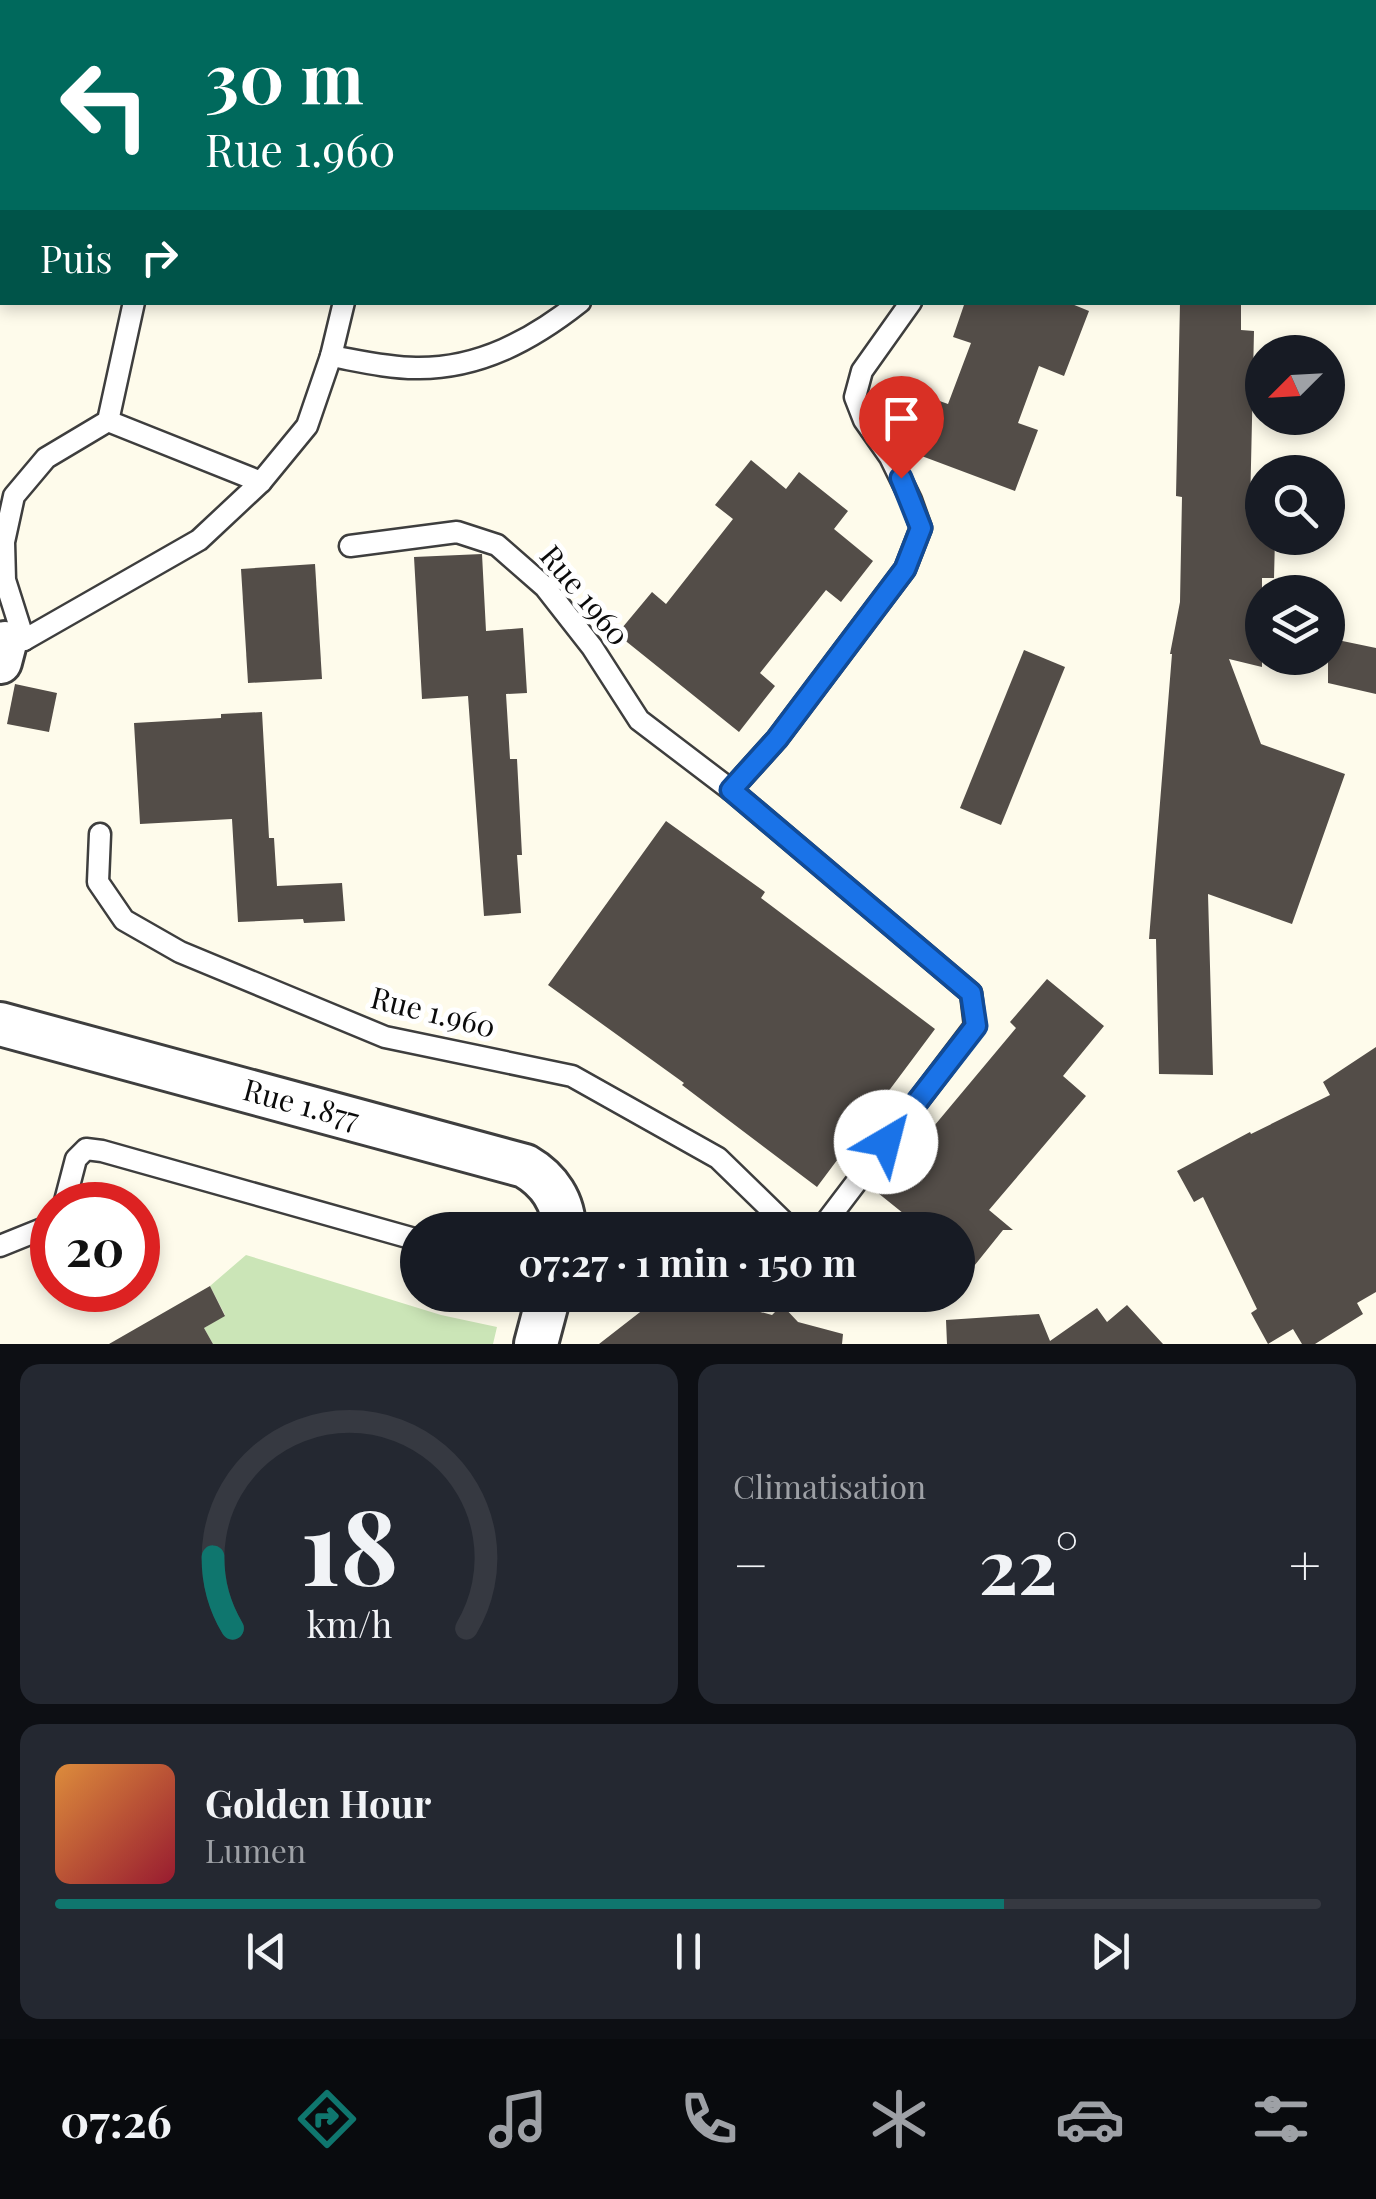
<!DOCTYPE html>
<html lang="fr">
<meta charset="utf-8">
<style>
:root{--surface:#171b24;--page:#242831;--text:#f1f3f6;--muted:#9ea1a6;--line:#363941;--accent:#0f766e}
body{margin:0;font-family:"Playfair Display",serif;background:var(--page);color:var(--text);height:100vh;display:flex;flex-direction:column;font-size:38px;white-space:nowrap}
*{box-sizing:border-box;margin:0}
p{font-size:32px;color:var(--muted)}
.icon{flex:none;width:55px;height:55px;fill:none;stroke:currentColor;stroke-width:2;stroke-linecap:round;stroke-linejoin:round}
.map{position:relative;height:1344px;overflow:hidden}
.details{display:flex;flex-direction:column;gap:20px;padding:20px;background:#0d0f14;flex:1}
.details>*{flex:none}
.banner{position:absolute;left:0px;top:0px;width:1378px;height:305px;box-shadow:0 5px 15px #0003;background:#00695c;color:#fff;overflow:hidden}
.needle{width:65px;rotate:246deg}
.fabs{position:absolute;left:1245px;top:335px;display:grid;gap:20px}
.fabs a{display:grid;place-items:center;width:100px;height:100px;border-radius:50%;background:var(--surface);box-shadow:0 5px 15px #0003;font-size:50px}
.speed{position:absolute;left:30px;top:1182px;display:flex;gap:20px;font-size:50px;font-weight:700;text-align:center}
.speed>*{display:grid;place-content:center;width:130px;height:130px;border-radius:50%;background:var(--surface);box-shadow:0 5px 15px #0003;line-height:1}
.speed .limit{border:15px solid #d22;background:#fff;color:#111}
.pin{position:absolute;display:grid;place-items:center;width:85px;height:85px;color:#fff;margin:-102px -42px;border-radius:50% 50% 50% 0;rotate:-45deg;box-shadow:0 0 10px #0007}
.pin .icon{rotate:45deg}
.me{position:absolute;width:110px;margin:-55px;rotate:37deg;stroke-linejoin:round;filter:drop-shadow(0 0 8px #0008)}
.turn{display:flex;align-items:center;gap:35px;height:210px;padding:0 40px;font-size:45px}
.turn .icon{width:130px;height:130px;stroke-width:2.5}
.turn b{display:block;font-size:70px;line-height:85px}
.then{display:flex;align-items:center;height:95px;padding:0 40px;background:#0003;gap:20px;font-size:38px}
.big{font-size:75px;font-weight:700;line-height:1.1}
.details .widget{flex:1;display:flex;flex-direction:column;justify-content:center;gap:15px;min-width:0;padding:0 35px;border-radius:20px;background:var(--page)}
.details .dial{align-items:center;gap:0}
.dial svg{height:260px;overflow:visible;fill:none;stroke:var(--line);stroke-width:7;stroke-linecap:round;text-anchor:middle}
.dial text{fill:var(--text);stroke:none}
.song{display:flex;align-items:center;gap:30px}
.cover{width:120px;height:120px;border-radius:15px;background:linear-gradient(135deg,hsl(30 70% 55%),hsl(350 70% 35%))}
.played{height:10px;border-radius:5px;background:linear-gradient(90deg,var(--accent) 75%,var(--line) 75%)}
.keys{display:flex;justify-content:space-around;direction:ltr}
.heat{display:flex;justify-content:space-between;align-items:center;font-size:55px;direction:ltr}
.details .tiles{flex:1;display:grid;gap:20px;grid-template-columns:1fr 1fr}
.widget:last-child{grid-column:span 2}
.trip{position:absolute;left:400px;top:1212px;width:575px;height:100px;border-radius:50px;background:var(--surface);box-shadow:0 5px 15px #0003;font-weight:700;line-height:100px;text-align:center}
.tabs{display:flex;height:160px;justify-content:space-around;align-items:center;background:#090b0e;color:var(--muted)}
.tabs .icon{width:70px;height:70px}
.tabs .active{color:var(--accent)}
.tabs b{font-size:45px;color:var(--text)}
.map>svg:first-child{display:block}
.green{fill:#cbe5b7}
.building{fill:#534d48}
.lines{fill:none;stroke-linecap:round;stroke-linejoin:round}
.lane-casing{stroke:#3e3e3e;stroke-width:25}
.street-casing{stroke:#3e3e3e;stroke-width:48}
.lane{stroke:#fff;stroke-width:20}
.street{stroke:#fff;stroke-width:42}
.route-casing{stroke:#114b97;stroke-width:25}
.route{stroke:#1a73e8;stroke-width:18}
.labels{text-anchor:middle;stroke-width:10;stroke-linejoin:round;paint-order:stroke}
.street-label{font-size:30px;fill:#0b0b0b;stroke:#fff}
</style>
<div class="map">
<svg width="1376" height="1344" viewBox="0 0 1376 1344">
<rect width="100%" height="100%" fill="#fefbeb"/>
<polygon class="green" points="246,1255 441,1315 497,1327 493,1344 213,1344 204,1328 225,1315 210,1286"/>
<g class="building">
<polygon points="965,302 1067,302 1089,311 1064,376 1039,366 1018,423 1038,430 1015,491 911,452 931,398 948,404 971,343 953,337"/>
<polygon points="1180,302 1241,302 1241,330 1254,331 1250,509 1262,509 1262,538 1275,538 1274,578 1262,578 1262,667 1229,659 1261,744 1345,774 1292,924 1208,894 1213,1075 1159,1074 1156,939 1149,939 1172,654 1170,654 1180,602 1182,497 1176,496"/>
<polygon points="751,460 786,489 799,472 848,511 834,529 873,561 841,602 826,590 760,673 775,686 739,732 617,634 652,592 666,604 733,519 715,505"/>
<polygon points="482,554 486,631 523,628 527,693 506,694 510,759 517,759 522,855 517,855 521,913 484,916 468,696 422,699 414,557"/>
<polygon points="315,564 322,679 248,683 241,569"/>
<polygon points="1328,638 1376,648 1376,694 1328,683"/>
<polygon points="1024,650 1065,667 1001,825 960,808"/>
<polygon points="15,684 57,693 49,732 7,724"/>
<polygon points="262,712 269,838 274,838 277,886 342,883 345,921 304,923 303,919 238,922 232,819 140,824 134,723 221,718 221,714"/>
<polygon points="666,821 765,892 761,898 935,1029 817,1187 682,1085 684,1083 548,985"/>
<polygon points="1047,979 1104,1026 1063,1076 1086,1096 989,1210 1013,1230 1003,1230 958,1286 958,1230 924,1230 878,1193 1016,1028 1010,1022"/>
<polygon points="1376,1047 1376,1292 1357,1303 1363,1314 1315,1344 1302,1344 1293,1329 1268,1344 1251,1313 1257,1309 1203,1197 1194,1202 1177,1171 1250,1132 1251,1134 1330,1095 1323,1082"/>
<polygon points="210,1286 225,1316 204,1328 213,1344 109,1344"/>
<polygon points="662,1295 696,1295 772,1315 782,1305 798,1322 843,1334 842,1344 599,1344"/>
<polygon points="1127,1305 1163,1344 947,1344 946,1320 1039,1314 1050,1341 1097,1308 1107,1322"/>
</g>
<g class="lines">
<g class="lane-casing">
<g id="lane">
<polyline points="596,0 599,2"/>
<polyline points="284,2 285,0"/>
<polyline points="440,2 440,0"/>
<polyline points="642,2 645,0"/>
<polyline points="1034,2 1034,0"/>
<path d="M331,356C359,361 388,368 416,368C479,369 532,340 580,302"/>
<polyline points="108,421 261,482"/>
<polyline points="350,546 457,532 497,545 545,587 592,647 639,720 731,790"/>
<polyline points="24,640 5,580 4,542 14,496 46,458 108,421 134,302"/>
<polyline points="5,643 24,640 199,540 261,482 307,426 331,356 344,302"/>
<polyline points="100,834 98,882 124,920 180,952 385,1037 572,1076 718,1158 792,1230"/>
<polyline points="64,1205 76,1159 86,1149 102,1151 418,1240"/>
<polyline points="820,1230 975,1026 971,993 731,790 777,739 905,569 921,528 911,500 890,457 864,420 855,397 862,371 911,302"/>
<polyline points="0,1246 52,1225"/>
</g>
</g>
<g class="street-casing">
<g id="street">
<polyline points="1333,0 1334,2"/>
<polyline points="1375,94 1376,95"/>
<polyline points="0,662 5,643"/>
<path d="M0,1024L525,1166C549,1180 564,1202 564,1230"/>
<polyline points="536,1344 549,1295"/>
</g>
</g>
<use href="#lane" class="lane"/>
<use href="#street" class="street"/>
</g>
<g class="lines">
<g class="route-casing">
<polyline id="route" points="886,1142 976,1026 971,993 731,790 777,739 905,569 921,528 901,478"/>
</g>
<use href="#route" class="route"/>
</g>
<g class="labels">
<g class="street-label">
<text transform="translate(584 596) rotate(50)" y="10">Rue 1960</text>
<text transform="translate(433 1013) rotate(14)" y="10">Rue 1.960</text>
<text transform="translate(301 1105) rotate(15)" y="10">Rue 1.877</text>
</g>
</g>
</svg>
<div class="fabs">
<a><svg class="needle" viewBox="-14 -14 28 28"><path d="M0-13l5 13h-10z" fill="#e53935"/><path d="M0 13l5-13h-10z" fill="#9ea1a6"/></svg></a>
<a><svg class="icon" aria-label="search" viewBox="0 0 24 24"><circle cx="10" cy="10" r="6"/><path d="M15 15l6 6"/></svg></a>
<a><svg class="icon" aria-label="layers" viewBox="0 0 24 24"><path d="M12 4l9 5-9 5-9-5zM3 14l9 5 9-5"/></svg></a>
</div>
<div class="speed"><div class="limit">20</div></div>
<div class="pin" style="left:901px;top:478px;background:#d93025"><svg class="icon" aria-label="arrive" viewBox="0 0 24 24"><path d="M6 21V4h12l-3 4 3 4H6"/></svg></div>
<svg class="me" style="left:886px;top:1142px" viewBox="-20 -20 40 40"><circle r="19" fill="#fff"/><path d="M0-13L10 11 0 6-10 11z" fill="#1a73e8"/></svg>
<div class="trip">07:27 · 1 min · 150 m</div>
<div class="banner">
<div class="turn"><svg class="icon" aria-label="left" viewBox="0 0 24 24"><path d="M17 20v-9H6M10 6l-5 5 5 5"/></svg><div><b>30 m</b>Rue 1.960</div></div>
<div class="then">Puis<svg class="icon" aria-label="right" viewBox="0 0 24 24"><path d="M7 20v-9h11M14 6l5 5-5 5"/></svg></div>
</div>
</div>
<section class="details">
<div class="tiles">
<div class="widget dial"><svg viewBox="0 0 100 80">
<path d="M14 69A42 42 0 1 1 86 69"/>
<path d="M14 69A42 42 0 0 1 8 47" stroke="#0f766e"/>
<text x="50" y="56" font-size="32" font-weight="700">18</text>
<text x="50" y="72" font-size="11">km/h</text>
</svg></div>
<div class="widget"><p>Climatisation</p>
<div class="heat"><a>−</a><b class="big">22°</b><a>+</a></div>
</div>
<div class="widget">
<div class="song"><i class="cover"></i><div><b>Golden Hour</b><p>Lumen</p></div></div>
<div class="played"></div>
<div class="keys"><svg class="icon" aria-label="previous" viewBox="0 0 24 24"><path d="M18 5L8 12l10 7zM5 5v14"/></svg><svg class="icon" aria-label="pause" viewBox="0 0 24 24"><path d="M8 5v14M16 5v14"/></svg><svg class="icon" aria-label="next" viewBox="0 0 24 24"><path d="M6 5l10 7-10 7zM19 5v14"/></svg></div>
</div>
</div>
</section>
<nav class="tabs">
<b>07:26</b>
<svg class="icon active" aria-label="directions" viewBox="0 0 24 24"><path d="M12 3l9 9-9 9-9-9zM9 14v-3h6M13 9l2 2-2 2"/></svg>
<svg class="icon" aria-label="music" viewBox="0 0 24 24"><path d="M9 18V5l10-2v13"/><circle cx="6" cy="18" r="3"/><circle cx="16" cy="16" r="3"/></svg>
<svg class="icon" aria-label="phone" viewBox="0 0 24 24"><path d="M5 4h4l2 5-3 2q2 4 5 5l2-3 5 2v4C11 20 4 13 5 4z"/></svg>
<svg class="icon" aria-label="climate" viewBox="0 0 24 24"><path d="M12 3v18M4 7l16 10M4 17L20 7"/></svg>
<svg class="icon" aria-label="car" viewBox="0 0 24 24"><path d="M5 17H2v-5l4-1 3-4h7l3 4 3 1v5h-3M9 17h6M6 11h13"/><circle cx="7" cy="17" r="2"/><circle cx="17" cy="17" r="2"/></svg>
<svg class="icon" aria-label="filters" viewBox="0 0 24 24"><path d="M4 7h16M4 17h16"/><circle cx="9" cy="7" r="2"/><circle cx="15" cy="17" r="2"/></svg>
</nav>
